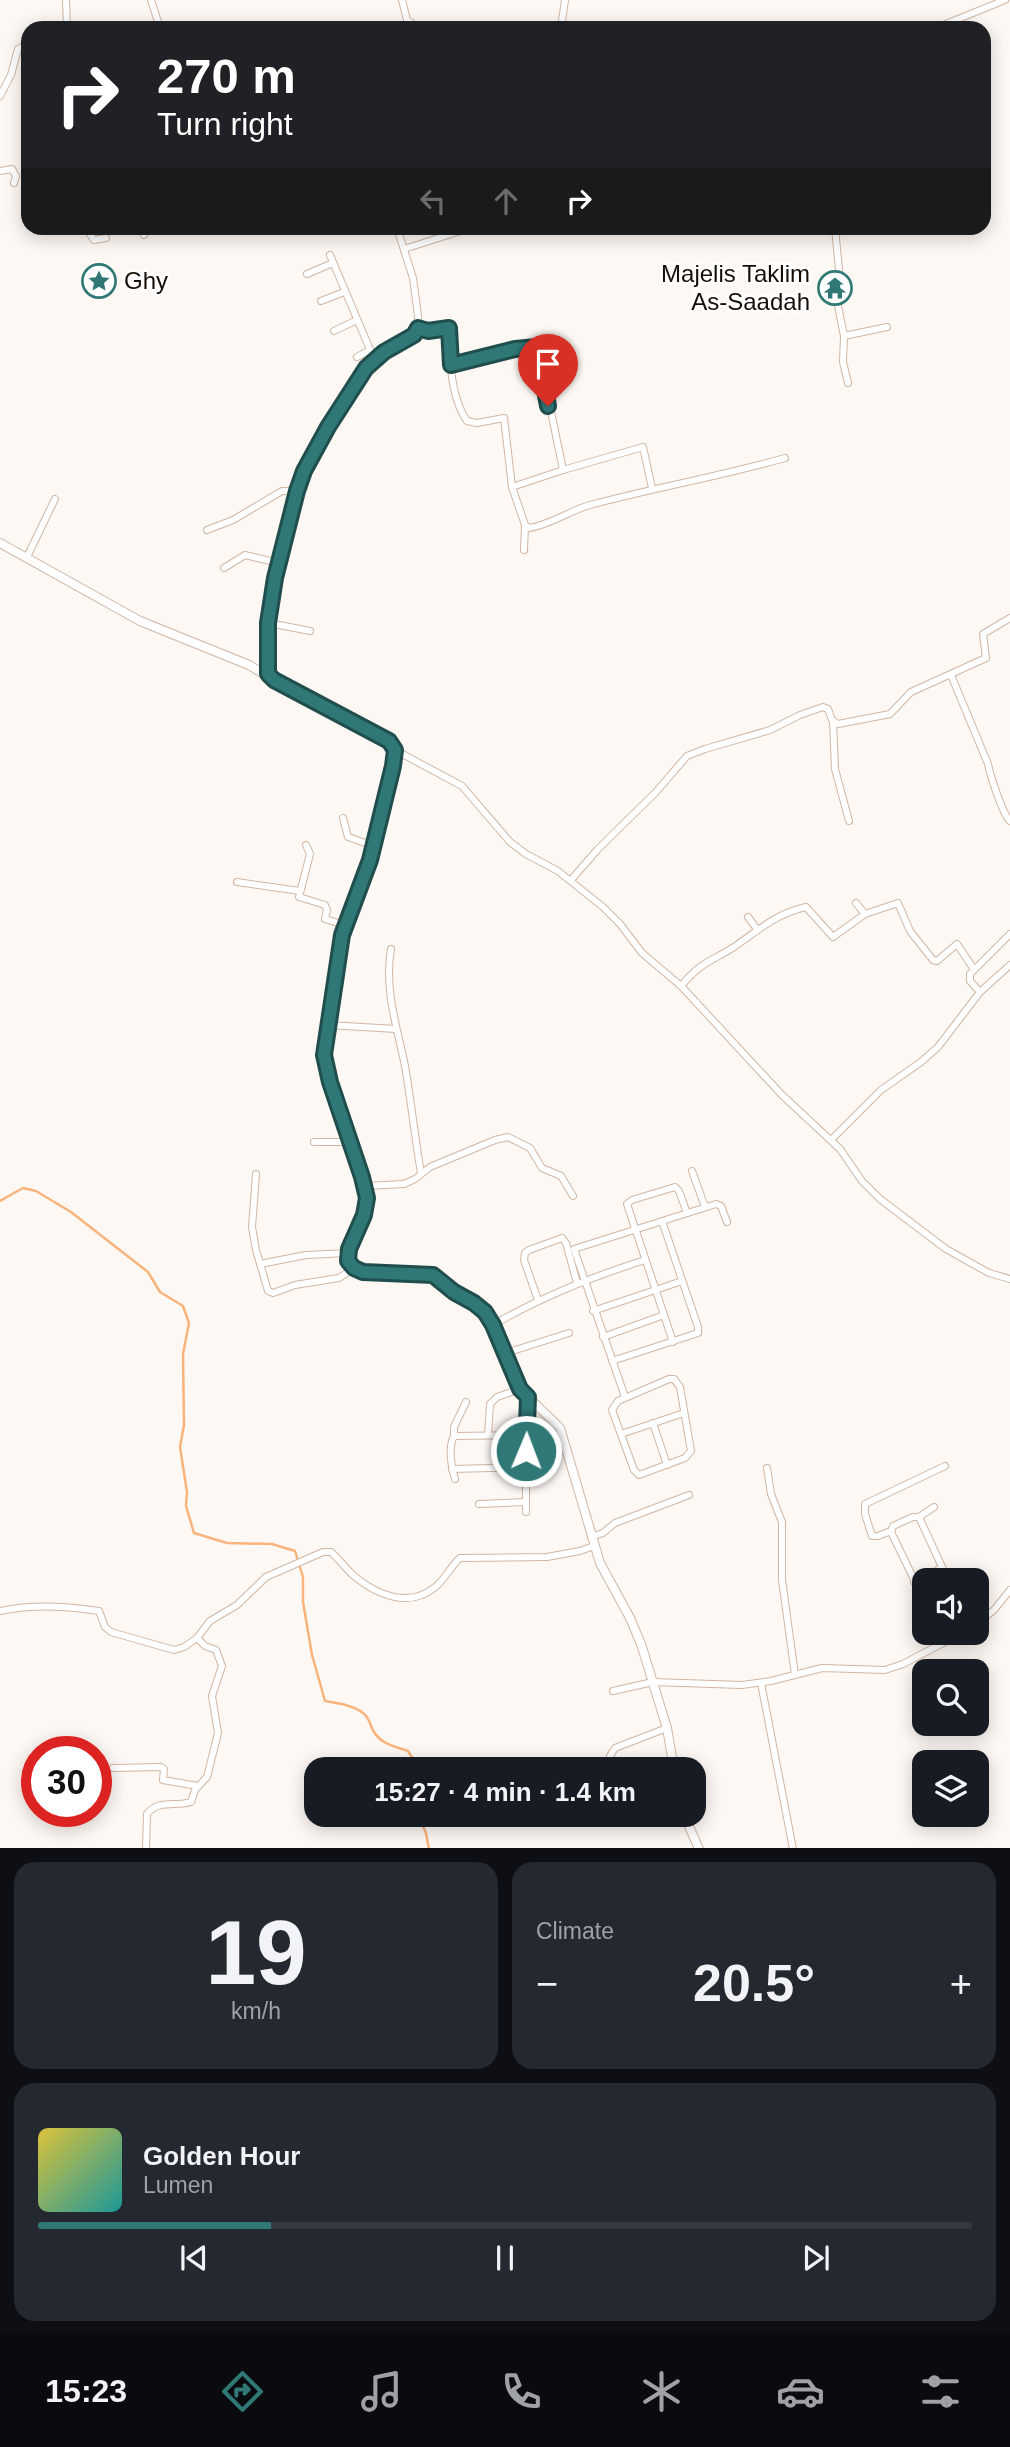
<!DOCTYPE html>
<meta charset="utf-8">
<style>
:root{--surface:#171b24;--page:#242831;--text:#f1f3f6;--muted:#9ea1a6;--line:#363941;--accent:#2f7876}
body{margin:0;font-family:Arial,sans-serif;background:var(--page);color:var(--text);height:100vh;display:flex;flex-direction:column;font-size:26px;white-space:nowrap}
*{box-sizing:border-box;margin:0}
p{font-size:23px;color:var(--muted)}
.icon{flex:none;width:38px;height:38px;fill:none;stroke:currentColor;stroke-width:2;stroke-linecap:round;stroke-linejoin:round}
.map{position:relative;height:1848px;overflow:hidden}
.side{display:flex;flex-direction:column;gap:14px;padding:14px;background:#0d0f14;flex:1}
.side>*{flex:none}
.top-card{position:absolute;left:21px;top:21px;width:970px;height:214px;border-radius:21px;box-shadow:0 4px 18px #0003;background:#202124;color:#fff;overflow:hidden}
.buttons{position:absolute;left:912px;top:1568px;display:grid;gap:14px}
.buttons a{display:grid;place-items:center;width:77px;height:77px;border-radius:14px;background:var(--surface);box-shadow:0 4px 18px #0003;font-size:35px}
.speed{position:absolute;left:21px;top:1736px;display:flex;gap:14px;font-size:35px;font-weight:700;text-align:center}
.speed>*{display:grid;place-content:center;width:91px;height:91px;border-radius:50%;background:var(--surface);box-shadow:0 4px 18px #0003;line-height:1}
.speed .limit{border:10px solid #d22;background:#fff;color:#111}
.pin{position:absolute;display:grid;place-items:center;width:60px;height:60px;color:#fff;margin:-72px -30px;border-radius:50% 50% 50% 0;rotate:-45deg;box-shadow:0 0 7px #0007}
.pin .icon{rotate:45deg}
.me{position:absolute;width:77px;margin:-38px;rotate:1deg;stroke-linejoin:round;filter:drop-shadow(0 0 5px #0008)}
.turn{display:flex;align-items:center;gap:24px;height:147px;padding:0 21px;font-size:32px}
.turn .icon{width:91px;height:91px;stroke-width:2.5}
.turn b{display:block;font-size:49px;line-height:60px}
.lanes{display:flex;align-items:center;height:66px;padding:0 21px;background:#0003;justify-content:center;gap:35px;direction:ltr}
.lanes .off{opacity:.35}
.big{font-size:52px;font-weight:700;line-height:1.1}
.side .card{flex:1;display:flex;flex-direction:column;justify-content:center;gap:10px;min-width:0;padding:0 24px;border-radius:21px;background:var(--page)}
.side .dial{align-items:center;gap:0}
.dial b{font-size:91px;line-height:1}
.song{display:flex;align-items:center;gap:21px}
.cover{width:84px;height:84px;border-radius:10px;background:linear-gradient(135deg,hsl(50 70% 55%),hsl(180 70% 35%))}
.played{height:7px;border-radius:4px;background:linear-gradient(90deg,var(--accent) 25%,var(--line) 25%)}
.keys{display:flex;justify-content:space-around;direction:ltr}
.heat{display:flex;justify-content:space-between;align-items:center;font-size:38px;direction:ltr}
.side .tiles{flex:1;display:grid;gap:14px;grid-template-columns:1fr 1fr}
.card:last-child{grid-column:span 2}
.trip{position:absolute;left:304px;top:1757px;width:402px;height:70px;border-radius:21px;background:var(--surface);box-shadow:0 4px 18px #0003;font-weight:700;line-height:70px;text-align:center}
.tab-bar{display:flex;height:112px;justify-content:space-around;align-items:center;background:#090b0e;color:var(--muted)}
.tab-bar .icon{width:49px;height:49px}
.tab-bar .active{color:var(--accent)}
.tab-bar b{font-size:32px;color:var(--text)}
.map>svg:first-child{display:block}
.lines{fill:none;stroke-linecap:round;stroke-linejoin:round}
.stream{stroke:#f9b47d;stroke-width:2.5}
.minor-casing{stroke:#d1b6a2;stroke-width:8}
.tertiary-casing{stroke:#d1b6a2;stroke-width:10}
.minor{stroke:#fff;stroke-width:6}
.tertiary{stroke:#fff;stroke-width:8}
.route-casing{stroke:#1f4e4d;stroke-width:18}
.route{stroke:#2f7876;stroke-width:12}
.labels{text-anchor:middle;stroke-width:6;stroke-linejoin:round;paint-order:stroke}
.poi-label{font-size:24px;fill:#170e07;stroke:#fff;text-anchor:end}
</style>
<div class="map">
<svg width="1010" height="1849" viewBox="0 0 1010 1849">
<rect width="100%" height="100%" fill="#fef8f4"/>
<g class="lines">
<g class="stream">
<path d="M0,1201L23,1188L36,1191L71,1212L148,1272L160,1292L183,1306L189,1323L183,1354L184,1425L180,1447L187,1492L186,1506L194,1533L227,1543L272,1544L295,1551L303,1577V1602L312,1655L325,1701C337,1703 353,1705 363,1713C370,1718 370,1726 374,1732C381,1744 396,1747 408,1751L419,1769"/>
<polyline points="418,1815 426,1833 429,1849"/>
</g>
<g class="minor-casing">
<g id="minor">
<polyline points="66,0 67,28"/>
<polyline points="151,0 160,28"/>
<polyline points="402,0 407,20 419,28"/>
<polyline points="561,28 565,0"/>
<polyline points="936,28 1005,0"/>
<polyline points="0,96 11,75 18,49 28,44"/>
<polyline points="0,171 12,169 16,176 14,183"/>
<polyline points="86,228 94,240 106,238"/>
<polyline points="141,228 144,235"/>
<polyline points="835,228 840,280 838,306 844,336 843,362 848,383"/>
<polyline points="404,249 470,228"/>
<polyline points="330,255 374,359"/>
<polyline points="307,274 333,263"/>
<polyline points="321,301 344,292"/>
<path d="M418,328C429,333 440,326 450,329C449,357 451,398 467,421L477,423L504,418L512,487L525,525L529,528C550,525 569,511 590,505C654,488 721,476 785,458"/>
<polyline points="334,331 357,320"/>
<polyline points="844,336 887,327"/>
<polyline points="357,357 370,350"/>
<polyline points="451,365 515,349 538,348 563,470"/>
<polyline points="512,487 563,470 643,447 652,488"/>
<polyline points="207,530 233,520 282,491 297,491"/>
<polyline points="524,550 525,525"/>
<polyline points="27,557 55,499"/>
<polyline points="224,568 245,555 278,563"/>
<polyline points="269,623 310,631"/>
<polyline points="268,674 269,623 275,578 297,491 304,471 328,427 366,368 378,356 414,335 418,328 418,316 413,278 397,228"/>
<path d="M951,675L988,764C990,775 1003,815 1010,821"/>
<polyline points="833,721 835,769 849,821"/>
<polyline points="395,750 462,786 510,842 526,854 558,871 603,907 620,924 642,953 681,986 782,1095 840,1149 862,1181 880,1199 946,1249 989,1273 1010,1279"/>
<polyline points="343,818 348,837 374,846"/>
<polyline points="306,845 310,854 299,897 325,905 327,910 325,919 345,925"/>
<polyline points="571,880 598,849 656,792 687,756 705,749 770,730 800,715 823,707 828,709 832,720 838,724 890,714 911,692 986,658 983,634 1010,618"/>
<polyline points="237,882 300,891"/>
<polyline points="856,903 865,914 898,903 910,931 933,960 937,961 957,944 973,968"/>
<polyline points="748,917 757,929"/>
<path d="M391,949C384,989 397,1027 405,1066C411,1101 415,1138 421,1173"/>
<path d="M681,986C701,962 710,962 734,947C759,930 775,914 806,907L833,937L865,914"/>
<polyline points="980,992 970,981 970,974 1010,934"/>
<polyline points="328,1025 396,1029"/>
<polyline points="831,1140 881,1090 921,1062 938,1047 980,992 1010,965"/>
<polyline points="314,1142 351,1142"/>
<polyline points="692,1171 705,1207"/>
<polyline points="256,1174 252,1227 256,1250 268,1291 273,1293 295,1285 339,1278 354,1268"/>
<polyline points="365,1186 404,1184 415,1179 430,1167 495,1140 508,1137 530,1148 542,1168 561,1176 573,1196"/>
<polyline points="260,1264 306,1255 348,1253"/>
<polyline points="538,1300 524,1260 525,1253 529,1250 562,1238 566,1243 577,1283"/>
<polyline points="593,1311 682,1281"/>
<path d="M493,1325C541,1297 591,1277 645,1260"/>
<polyline points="603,1337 664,1315"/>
<polyline points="673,1342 627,1204 632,1200 675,1187 679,1191 687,1213"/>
<polyline points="506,1353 569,1333"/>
<polyline points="612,1361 698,1333 698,1327 662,1221"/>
<polygon points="669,1379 674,1379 680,1387 691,1451 685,1458 639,1475 634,1470 612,1410 618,1401"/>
<polyline points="625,1397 574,1249 716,1204 721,1206 727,1222"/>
<polyline points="653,1423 667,1465"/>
<polyline points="621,1434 684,1413"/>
<polyline points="488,1435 490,1404 497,1397 520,1389"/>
<polyline points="526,1435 528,1397"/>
<polyline points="454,1436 454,1427 466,1402"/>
<polyline points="767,1468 771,1494 782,1522 782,1580 795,1675"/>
<polyline points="452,1469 527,1467"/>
<path d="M455,1479C451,1467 448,1447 454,1436L526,1435V1512"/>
<polyline points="479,1504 526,1502"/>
<polyline points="919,1517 934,1507"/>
<polyline points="891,1531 878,1536 872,1536 865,1514 865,1504 945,1466"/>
<polyline points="591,1537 603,1533 615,1523 689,1495"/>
<polyline points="914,1582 942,1568"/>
<polyline points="924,1600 891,1532 893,1526 913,1517 919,1517 948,1580"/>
<path d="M0,1611C34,1604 65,1606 99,1611L105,1627L111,1632L174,1650L184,1647L197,1638L210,1621L237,1605L266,1577L323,1552H331C339,1559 346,1569 354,1576C377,1595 408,1608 434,1588C445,1580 450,1567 460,1558L547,1557L580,1551L594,1546"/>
<polyline points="976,1624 994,1610 1010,1590"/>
<polyline points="761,1683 793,1849"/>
<polyline points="613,1691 653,1682 742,1685 771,1681 822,1668 885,1670 903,1664 962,1633"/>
<polyline points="113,1768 161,1767 164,1769 163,1780 198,1786"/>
<polyline points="610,1769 610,1756 615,1748 667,1728"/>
<path d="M146,1849L147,1814C158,1799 176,1807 191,1802L195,1790L207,1777L218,1733L212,1696L222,1666L216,1650L205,1646L197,1638"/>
</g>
</g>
<g class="tertiary-casing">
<g id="tertiary">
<path d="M0,543L140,621L249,665L285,687L385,739C396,745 396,755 393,766L370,860L342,935L325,1046L326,1071L351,1142L367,1198L364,1215L349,1249V1261L354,1268L363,1272L434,1275L454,1291L474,1303L485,1313L493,1325L520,1389L560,1428L600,1563L630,1618L641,1644L667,1728L674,1769"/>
<polyline points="684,1815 699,1849"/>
</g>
</g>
<use href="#minor" class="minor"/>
<use href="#tertiary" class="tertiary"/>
</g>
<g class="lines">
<g class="route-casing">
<polyline id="route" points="526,1451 528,1397 520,1389 493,1325 485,1312 474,1303 454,1292 433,1275 363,1272 354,1268 348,1261 349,1249 364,1215 367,1198 362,1177 330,1082 324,1055 342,935 370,860 393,766 395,750 389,741 274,680 268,674 268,623 275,578 297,491 304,471 328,427 366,368 384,352 414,335 418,328 428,331 449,328 451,365 515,349 537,347 548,406"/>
</g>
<use href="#route" class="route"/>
</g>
<defs>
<g id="sight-ring" transform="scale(1.75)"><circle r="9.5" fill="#fff" stroke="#2f7876" stroke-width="1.5"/><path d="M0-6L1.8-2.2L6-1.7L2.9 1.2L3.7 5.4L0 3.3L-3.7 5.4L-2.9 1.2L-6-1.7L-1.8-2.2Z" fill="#2f7876"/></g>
<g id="temple-ring" transform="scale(1.75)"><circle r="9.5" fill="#fff" stroke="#2f7876" stroke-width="1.5"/><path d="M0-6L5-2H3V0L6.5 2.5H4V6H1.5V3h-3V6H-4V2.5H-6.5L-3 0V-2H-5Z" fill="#2f7876"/></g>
</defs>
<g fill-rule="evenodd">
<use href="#sight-ring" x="99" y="281"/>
<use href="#temple-ring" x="835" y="288"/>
</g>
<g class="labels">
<g class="poi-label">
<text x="810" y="282">Majelis Taklim<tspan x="810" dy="28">As-Saadah</tspan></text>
<text x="124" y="289" text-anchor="start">Ghy</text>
</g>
</g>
</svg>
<div class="buttons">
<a><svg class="icon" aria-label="sound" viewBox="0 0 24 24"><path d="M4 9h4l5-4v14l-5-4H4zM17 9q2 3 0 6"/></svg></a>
<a><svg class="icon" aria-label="search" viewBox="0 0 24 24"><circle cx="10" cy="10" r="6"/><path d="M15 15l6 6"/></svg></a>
<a><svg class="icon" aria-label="layers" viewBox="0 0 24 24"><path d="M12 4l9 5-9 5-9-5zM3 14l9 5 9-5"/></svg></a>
</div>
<div class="speed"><div class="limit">30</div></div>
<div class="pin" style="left:548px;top:406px;background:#d93025"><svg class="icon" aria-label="arrive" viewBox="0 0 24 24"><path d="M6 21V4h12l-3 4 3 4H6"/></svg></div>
<svg class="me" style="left:526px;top:1451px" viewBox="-20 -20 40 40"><circle r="17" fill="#2f7876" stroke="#fff" stroke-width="3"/><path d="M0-11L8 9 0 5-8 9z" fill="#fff"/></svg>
<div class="trip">15:27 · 4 min · 1.4 km</div>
<div class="top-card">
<div class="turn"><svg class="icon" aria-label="right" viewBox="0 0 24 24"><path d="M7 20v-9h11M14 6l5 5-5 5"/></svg><div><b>270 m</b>Turn right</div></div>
<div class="lanes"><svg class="icon off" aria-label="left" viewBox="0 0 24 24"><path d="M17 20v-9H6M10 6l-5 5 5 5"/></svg><svg class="icon off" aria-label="ahead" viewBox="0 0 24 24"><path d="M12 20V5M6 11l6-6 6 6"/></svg><svg class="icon" aria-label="right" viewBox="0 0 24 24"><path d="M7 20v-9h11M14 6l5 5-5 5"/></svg></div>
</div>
</div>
<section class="side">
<div class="tiles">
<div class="card dial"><b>19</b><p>km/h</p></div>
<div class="card"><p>Climate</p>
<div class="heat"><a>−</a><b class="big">20.5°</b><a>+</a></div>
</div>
<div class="card">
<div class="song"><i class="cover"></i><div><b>Golden Hour</b><p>Lumen</p></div></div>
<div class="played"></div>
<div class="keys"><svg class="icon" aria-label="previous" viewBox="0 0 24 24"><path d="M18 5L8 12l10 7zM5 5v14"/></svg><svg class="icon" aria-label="pause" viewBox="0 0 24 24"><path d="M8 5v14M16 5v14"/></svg><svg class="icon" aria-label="next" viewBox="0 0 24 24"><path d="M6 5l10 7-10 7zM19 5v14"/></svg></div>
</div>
</div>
</section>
<nav class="tab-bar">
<b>15:23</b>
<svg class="icon active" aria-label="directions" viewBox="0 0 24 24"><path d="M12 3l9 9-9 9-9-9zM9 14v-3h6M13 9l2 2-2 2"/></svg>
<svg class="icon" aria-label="music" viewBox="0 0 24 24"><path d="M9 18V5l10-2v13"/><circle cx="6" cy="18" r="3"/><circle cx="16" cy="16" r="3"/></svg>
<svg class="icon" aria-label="phone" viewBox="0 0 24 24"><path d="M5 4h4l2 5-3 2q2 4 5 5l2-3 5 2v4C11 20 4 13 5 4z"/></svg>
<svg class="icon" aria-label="climate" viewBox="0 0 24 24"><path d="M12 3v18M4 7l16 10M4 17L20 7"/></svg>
<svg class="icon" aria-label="car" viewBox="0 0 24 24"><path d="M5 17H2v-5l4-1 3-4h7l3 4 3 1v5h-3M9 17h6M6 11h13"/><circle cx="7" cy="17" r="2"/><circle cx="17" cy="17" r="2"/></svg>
<svg class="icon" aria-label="filters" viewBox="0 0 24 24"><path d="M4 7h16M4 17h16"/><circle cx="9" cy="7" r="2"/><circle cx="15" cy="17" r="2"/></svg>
</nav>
